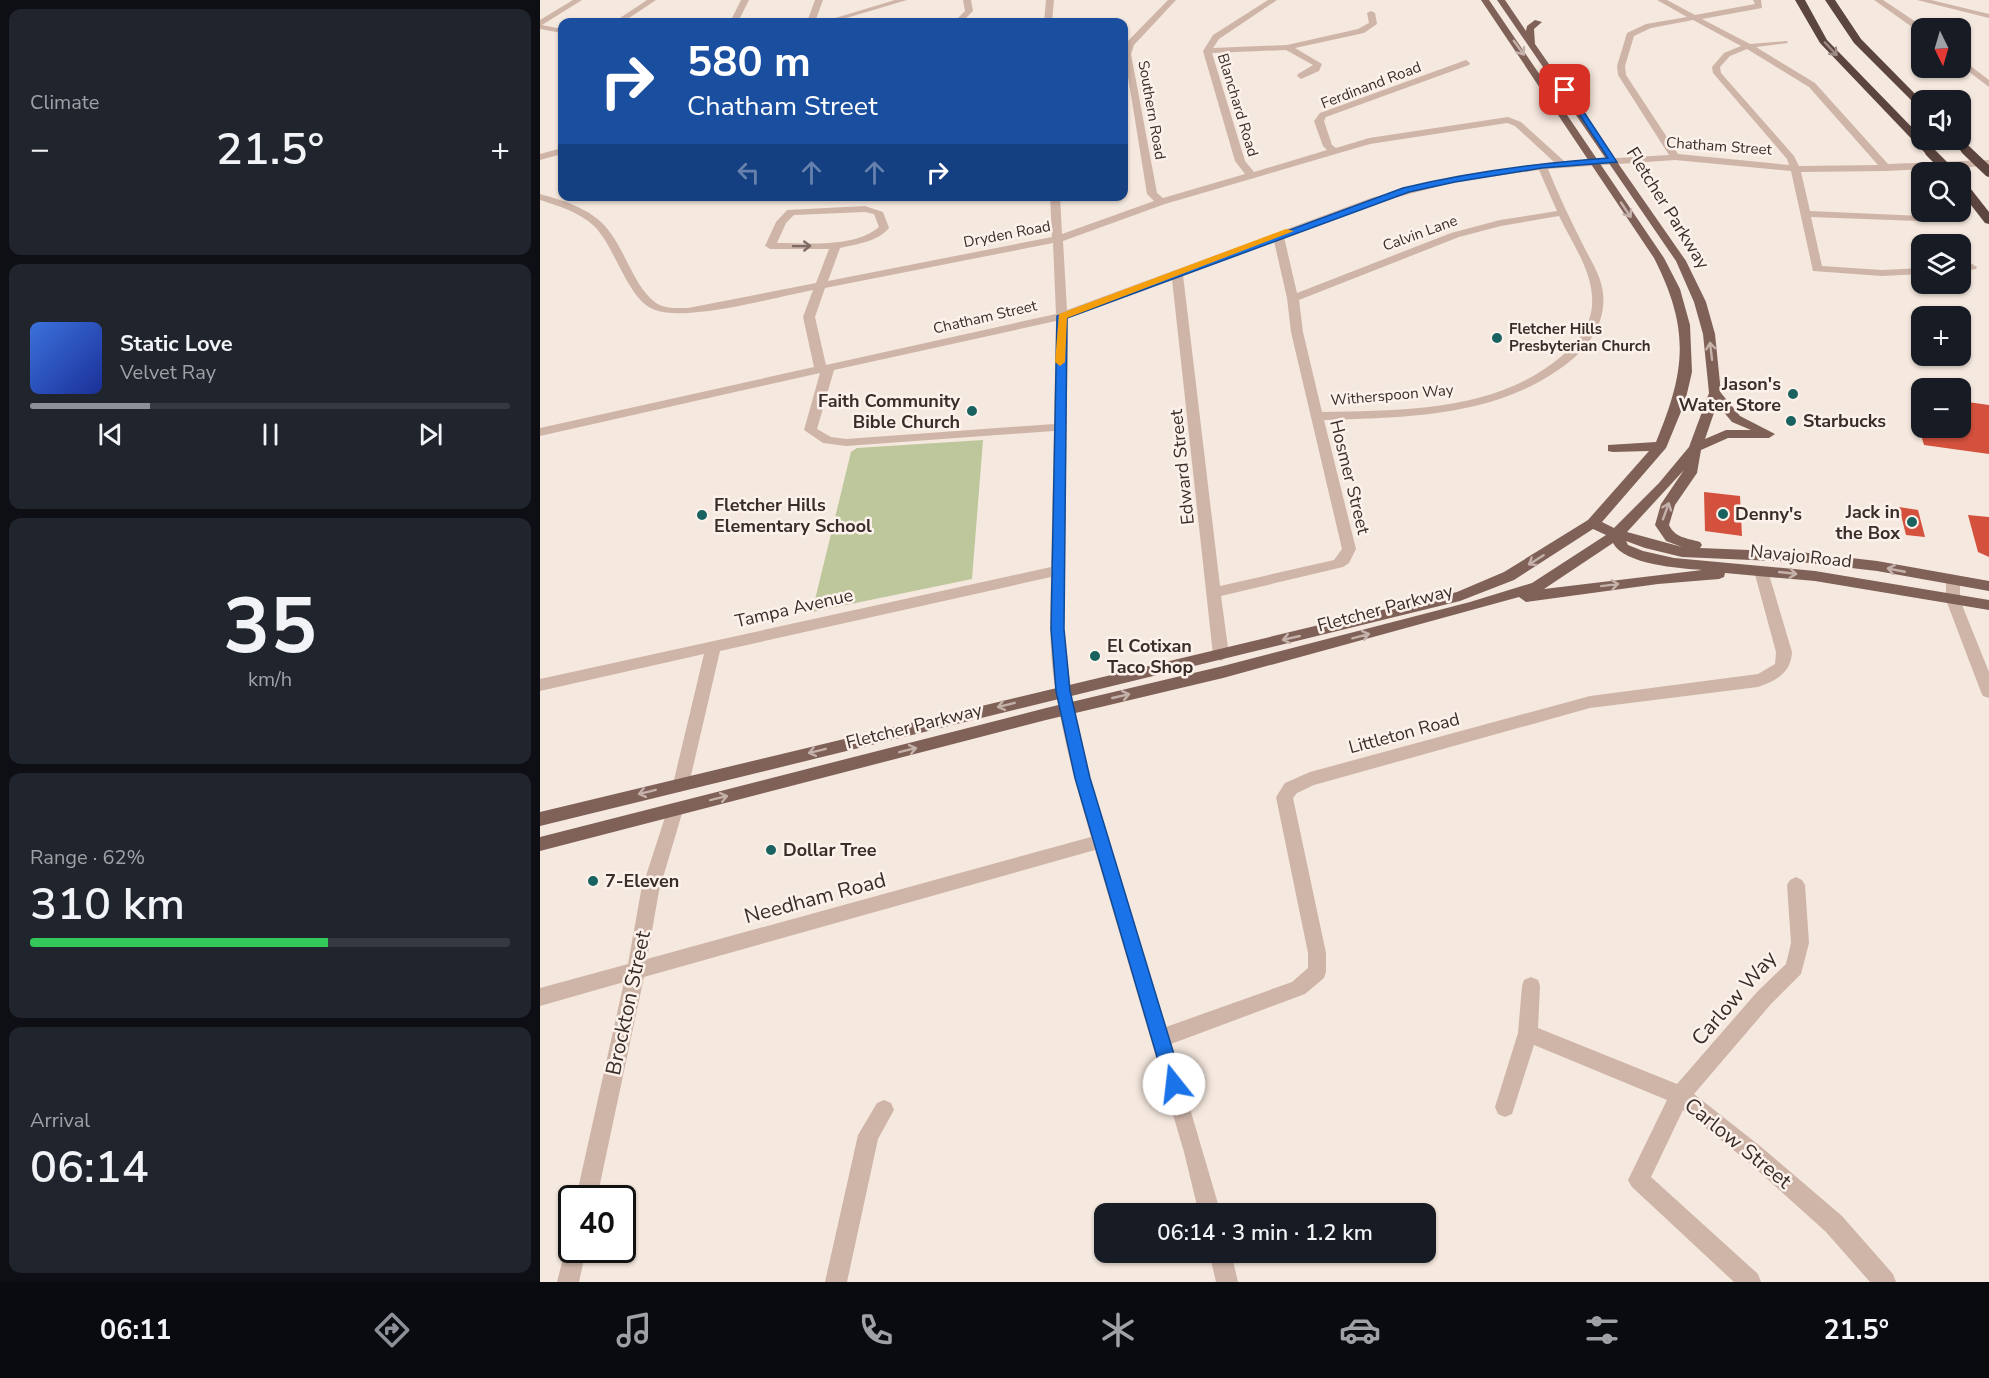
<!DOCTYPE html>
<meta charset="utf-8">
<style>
:root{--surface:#171b24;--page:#20242c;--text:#f1f3f6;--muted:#9ea1a6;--line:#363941;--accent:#8c9099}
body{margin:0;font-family:"Nunito Sans",sans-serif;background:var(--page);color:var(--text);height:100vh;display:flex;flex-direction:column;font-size:22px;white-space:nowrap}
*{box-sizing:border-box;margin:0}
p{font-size:20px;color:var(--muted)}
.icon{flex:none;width:33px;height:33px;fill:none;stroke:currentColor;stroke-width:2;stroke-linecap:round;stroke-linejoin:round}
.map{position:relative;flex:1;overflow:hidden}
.side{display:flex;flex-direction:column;gap:9px;padding:9px;background:#0d0f14;width:540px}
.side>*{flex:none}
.hud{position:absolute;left:18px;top:18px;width:570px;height:183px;border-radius:12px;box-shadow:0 2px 4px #0004;background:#1a4fa0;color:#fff;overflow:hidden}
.needle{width:39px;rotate:175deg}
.fabs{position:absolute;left:1371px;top:18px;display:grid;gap:12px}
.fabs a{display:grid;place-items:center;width:60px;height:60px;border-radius:12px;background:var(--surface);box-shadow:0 2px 4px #0004;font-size:30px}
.speed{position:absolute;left:18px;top:1185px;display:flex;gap:12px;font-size:30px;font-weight:700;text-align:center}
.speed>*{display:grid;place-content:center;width:78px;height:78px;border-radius:50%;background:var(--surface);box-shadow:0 2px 4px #0004;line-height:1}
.speed .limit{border:3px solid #111;border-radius:9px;background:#fff;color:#111}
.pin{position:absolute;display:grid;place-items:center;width:51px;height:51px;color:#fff;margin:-26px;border-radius:12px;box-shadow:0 3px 9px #0006}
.me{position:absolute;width:66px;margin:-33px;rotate:344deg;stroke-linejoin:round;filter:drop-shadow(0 0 4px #0008)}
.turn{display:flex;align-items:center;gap:21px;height:126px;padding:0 30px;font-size:27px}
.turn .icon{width:78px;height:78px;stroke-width:2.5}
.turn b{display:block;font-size:42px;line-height:51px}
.lanes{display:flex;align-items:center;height:57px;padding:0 30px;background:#0003;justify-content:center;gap:30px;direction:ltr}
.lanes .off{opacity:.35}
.big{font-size:45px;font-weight:600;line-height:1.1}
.side .card{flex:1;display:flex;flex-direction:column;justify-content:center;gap:9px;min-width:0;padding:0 21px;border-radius:12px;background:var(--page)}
.side .dial{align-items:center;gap:0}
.dial b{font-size:78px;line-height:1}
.song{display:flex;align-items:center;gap:18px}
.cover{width:72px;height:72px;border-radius:9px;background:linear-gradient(135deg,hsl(220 70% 55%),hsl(230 70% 35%))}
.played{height:6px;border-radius:3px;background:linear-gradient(90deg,var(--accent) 25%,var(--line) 25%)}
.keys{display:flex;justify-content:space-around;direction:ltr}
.heat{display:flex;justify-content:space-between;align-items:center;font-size:33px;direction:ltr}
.charge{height:9px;border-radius:4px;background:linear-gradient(90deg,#34c759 62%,var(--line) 0)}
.trip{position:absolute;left:554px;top:1203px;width:342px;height:60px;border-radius:12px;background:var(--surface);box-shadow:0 2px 4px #0004;font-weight:600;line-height:60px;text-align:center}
.tabs{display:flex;height:96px;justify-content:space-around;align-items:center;background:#090b0e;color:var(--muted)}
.tabs .icon{width:42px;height:42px}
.tabs .active{color:var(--accent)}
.tabs b{font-size:27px;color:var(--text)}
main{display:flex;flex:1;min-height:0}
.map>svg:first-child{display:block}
.green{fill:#bdc79b}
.building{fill:#d4513d}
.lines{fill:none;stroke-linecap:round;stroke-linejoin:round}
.minor{fill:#cfb5a8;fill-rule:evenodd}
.major{fill:#7f6158;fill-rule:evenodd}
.highway{fill:#5d453f;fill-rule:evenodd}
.highway-bridge{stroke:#5d453f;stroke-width:10}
.oneway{stroke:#c4b1a9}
.oneway2{stroke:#9d8a84}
.oneway3{stroke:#7e6a62}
.route{fill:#1a73e8;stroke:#114b97;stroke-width:1.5}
.slow{fill:#f59e0b}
.poi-dot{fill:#19625f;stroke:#fcf2eb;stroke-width:2}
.labels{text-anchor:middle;stroke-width:5;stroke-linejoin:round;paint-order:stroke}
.far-street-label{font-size:15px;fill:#3b2d29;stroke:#fcf2eb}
.far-poi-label{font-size:15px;font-weight:bold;fill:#3b2d29;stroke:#fcf2eb;text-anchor:start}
.street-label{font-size:18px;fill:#3b2d29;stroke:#fcf2eb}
.poi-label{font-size:18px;font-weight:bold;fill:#3b2d29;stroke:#fcf2eb;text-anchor:start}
.near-street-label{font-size:21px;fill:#3b2d29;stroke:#fcf2eb}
</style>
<main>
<section class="side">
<div class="card"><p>Climate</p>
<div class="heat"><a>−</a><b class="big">21.5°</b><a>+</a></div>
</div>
<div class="card">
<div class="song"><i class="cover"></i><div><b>Static Love</b><p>Velvet Ray</p></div></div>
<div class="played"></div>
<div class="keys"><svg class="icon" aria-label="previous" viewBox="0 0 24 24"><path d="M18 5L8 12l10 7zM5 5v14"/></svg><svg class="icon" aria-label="pause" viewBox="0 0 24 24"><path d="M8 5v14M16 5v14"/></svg><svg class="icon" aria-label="next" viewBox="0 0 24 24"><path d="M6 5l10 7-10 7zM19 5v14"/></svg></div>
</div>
<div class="card dial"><b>35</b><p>km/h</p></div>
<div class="card"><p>Range · 62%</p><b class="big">310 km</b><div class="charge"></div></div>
<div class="card"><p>Arrival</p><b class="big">06:14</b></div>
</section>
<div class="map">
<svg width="1449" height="1282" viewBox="0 0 1449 1282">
<rect width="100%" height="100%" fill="#f5e8de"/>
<polygon class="green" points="443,440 432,579 272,612 311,452 317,448"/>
<g class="building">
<polygon points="1420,401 1449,405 1449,454 1384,445 1379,428 1420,428"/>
<polygon points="1164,492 1200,496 1202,536 1165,531"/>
<polygon points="1359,507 1378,510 1385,537 1366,535"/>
<polygon points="1428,515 1449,517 1449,557 1438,552"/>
</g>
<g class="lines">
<g class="minor">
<polygon points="33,0 42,0 2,25 22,29 22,33 0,29 0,20"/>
<polygon points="107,0 116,0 83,22 74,22"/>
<polygon points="201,0 209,0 198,22 190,22"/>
<polygon points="275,0 283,0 275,22 267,22"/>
<polygon points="355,0 367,0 293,22 282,22"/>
<polygon points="423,0 431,0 433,11 422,22 414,22 425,11"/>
<polygon points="506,0 514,0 512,22 504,22"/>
<path d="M628,0H636L594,45L591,54L617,193L623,198L705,174L695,161L663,51L673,35L728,0H737L679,39L673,48L747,45L818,29L829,23L827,13L831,11L835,13L837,24L824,33L755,48L782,64L779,71L761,79L757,76L758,74L773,65L746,50L672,53L705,161L714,172L787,150L783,146L774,121L780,113L926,60L930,63L929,65L786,117L784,121L792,145L796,148L829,138L968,117L981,122L1024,161L1129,155L1078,75L1077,66L1087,33L1106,24L1147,17L1117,0H1127L1155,15L1215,4L1213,0H1221L1222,8L1162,19L1210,44L1247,41L1248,43L1216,47L1275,83L1348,164L1449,160V166L1346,171L1261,172L1270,211L1382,216V220L1378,221L1271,217L1282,266L1342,270L1382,268V274L1342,276L1273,271L1251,171L1135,160L1008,169C1018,194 1030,219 1042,243C1050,259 1061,275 1063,293C1066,318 1053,341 1035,357C965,417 871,417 784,420L816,549L809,563L803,567L681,596L689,655L681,661L673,655L632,279L528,318L524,629L531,691L550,778L626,1027L752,982L768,968V953L736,797L745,783L770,772L1050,696L1218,674L1235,664L1236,652L1214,571L1221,566L1228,571L1252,652C1251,673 1236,681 1218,687L1050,708L774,785L757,793L753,798L786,953V972L784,978L765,994L631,1044L681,1214H659L644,1152L555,850L104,977L57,1198H36L84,982L0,1006V988L88,964L101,891L129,805L135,803L141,805L143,810L119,891L107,959L551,837C537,789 524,742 516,693C509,655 510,616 511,577L180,651L149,784L147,789L141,791L135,789L133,784L164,654L0,691V679L511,567L514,431L306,446L283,443L264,430L280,373L0,436V428L274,367L263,317L273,290C236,297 149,322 115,310C88,301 75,246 54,226C39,212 19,206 0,200V194C21,200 46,207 62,223C84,244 93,287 116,303C125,309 138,308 148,308L276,283L289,249H230L225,246L236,222L247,210L325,206L343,212L349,228C337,242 317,244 300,248L288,281L512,237L510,196H520L522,234L614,201L607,194L584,52L587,42ZM1153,20L1201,46L1184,53L1172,67L1173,73L1247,159L1249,165L1138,154L1086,75L1085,66L1094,36L1111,28ZM1207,49L1269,87L1338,165L1259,166L1254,156L1181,73L1180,67L1190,56ZM967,123L975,126L1014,162L915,176L831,198L527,310L523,241L625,204L830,144ZM999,170L1017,211L960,220L911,233L757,293L744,237L839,202L915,182ZM325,212L334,214L339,227C315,248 266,243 237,243L246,223L254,215ZM1019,216C1031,241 1051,269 1052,297C1054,321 1040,340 1023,355C957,412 865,410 782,412L763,332L759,300L919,237L961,226ZM734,241L747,298L751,332L802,549L794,560L680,586L643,275ZM513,243L516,314L286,365L275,317L285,288ZM516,321L514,424L306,439L291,437L277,429L294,370Z"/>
<polygon points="1334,0 1343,0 1385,28 1379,32"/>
<polygon points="1377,0 1391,0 1449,14 1449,18"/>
<polygon points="1420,58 1449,80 1449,87 1420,65"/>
<polygon points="22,148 22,154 0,160 0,154"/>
<polygon points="1432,264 1437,267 1436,269 1420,272 1420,266"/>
<polygon points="1413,576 1420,581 1420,600 1449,672 1449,698 1443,696 1441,692 1406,600 1406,581"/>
<polygon points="1256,877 1262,880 1265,885 1269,943 1261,974 1231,1004 1154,1094 1220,1146 1302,1216 1353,1274 1356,1282 1330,1282 1286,1232 1206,1160 1143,1110 1111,1177 1218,1274 1221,1282 1194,1282 1092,1187 1088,1180 1127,1100 994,1045 972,1114 965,1117 958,1114 955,1107 978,1033 982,986 984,980 991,977 998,980 1000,986 998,1028 1137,1084 1217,992 1246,964 1251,943 1247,885 1250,880"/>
<polygon points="344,1100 351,1103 354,1110 338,1139 307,1282 285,1282 318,1135 337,1103"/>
<polygon points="32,1240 32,1250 46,1250 39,1282 17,1282 27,1242"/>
<polygon points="669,1252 691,1252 698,1282 676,1282"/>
</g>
<path class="major" d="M941,0H949L1124,258L1140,289L1150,325L1152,372L1145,402L1126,448L1062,522L1074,528L1119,483L1149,447L1169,393L1163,334L1154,302L1136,261L957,0H965L986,31L987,26L995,20L1002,22L994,29L995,44L1146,261L1166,302L1175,334L1181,393L1200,416L1235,434L1229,438H1188L1161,450L1157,473L1135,505L1129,525C1135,538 1147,538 1160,542L1162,545L1160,548L1260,552L1337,561L1449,581V591L1337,571L1260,562L1142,557L1105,548L1086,541L1088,545L1103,551L1134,558L1275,571L1449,600V610L1275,581L1185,573L1184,577L1179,579L1118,584L986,602L979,597L683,678L506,720L0,851V837L506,708L683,666L930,602L992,583L1066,535L1053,529L974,580L920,601L0,826V812L917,592L964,572L1048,520L1109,451L1073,452L1068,451V445L1116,442C1146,370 1150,329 1114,258ZM1177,404L1192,422L1211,430H1186L1165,439ZM1144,470L1121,504L1115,525L1126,541L1142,547L1087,532ZM1073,543C1085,565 1139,568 1162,570L1004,589Z"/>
<g class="highway">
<polygon points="1255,0 1265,0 1287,40 1394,150 1394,154 1386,154 1280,43"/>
<polygon points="1285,0 1295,0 1321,39 1382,101 1382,111 1314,43"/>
<polygon points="1420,139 1430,148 1430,152 1422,152 1409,140"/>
<polygon points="1420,183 1427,184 1449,212 1449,224 1445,223 1420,191"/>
</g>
<g class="highway-bridge">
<polyline points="1426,150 1449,172"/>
<polyline points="1390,152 1410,172"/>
</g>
</g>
<defs><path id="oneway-shaft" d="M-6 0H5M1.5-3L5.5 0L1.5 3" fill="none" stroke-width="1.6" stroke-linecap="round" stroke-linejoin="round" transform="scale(1.5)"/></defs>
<g class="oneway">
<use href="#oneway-shaft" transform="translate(979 48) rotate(54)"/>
<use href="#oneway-shaft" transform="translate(1086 210) rotate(56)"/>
<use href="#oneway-shaft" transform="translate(1171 351) rotate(-97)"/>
<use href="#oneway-shaft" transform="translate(1126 511) rotate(-70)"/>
<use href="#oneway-shaft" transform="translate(996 560) rotate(148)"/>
<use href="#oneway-shaft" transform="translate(1356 570) rotate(-169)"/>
<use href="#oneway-shaft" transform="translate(1248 573) rotate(6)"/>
<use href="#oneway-shaft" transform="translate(1070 585) rotate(-7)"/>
<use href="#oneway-shaft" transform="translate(821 636) rotate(-15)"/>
<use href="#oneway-shaft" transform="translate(751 638) rotate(167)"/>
<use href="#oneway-shaft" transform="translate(581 696) rotate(-13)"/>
<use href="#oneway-shaft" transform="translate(466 705) rotate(166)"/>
<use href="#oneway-shaft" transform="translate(368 750) rotate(-14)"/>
<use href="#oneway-shaft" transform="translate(277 751) rotate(166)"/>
<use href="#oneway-shaft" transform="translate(107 792) rotate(166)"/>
<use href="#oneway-shaft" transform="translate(179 798) rotate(-14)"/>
</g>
<use class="oneway2" href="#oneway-shaft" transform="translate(1291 49) rotate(47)"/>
<use class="oneway3" href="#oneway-shaft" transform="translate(262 246) rotate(-1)"/>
<path class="route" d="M1022,88H1028L1077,162L1002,168L915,182L869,192L527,318L524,629L530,691L550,778L643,1084L641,1090L634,1093L628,1090L625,1084L535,778L516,691L511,629L517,316L863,188C931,172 999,163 1068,158Z"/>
<polygon class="slow" points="746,229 754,231 527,318 525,362 520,366 515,362 519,314"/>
<g class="poi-dot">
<circle cx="957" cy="338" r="6"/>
<circle cx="1253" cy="394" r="6"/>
<circle cx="432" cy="411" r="6"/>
<circle cx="1251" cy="421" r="6"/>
<circle cx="1183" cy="514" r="6"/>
<circle cx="162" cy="515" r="6"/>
<circle cx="1372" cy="522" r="6"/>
<circle cx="555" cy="656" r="6"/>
<circle cx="231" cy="850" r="6"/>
<circle cx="53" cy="881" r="6"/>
</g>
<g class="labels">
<g class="far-street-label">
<text transform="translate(831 85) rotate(-21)" y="5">Ferdinand Road</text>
<text transform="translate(698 105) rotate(73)" y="5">Blanchard Road</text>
<text transform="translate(612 110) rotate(80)" y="5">Southern Road</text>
<text transform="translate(1179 146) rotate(4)" y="5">Chatham Street</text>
<text transform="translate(880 233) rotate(-20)" y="5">Calvin Lane</text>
<text transform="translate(467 234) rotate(-11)" y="5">Dryden Road</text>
<text transform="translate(445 317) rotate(-13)" y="5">Chatham Street</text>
<text transform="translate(852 395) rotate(-5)" y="5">Witherspoon Way</text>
</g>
<g class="far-poi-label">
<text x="969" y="334">Fletcher Hills<tspan x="969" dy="17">Presbyterian Church</tspan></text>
</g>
<g class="street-label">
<text transform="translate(1128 208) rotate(58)" y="6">Fletcher Parkway</text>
<text transform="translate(642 467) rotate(-96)" y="6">Edward Street</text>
<text transform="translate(810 477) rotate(76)" y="6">Hosmer Street</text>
<text transform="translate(1261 556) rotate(6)" y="6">Navajo Road</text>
<text transform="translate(254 608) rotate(-13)" y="6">Tampa Avenue</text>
<text transform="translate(845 608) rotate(-15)" y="6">Fletcher Parkway</text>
<text transform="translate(374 726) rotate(-14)" y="6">Fletcher Parkway</text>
<text transform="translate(864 733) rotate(-15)" y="6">Littleton Road</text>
</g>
<g class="poi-label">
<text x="1241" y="390" text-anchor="end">Jason's<tspan x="1241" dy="21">Water Store</tspan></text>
<text x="420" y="407" text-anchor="end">Faith Community<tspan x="420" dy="21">Bible Church</tspan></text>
<text x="1263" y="427">Starbucks</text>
<text x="174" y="511">Fletcher Hills<tspan x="174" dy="21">Elementary School</tspan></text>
<text x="1360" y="518" text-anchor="end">Jack in<tspan x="1360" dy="21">the Box</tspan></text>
<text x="1195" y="520">Denny's</text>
<text x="567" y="652">El Cotixan<tspan x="567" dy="21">Taco Shop</tspan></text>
<text x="243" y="856">Dollar Tree</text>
<text x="65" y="887">7-Eleven</text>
</g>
<g class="near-street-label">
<text transform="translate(275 898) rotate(-15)" y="7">Needham Road</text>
<text transform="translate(1194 998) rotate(-49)" y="7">Carlow Way</text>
<text transform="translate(88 1003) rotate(-78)" y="7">Brockton Street</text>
<text transform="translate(1198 1143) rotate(39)" y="7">Carlow Street</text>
</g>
</g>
</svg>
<div class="fabs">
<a><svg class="needle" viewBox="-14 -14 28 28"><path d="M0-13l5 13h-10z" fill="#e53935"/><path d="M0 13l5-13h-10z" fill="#9ea1a6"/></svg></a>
<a><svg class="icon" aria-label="sound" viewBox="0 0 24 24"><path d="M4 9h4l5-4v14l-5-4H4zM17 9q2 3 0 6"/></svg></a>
<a><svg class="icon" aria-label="search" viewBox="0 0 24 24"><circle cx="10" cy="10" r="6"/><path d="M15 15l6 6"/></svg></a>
<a><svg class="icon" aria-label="layers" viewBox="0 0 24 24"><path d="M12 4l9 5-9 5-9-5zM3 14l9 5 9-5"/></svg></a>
<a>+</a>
<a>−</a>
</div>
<div class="speed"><div class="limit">40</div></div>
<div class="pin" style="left:1025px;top:90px;background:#d93025"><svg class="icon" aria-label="arrive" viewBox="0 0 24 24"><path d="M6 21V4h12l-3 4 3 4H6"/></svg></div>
<svg class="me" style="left:634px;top:1084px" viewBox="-20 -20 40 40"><circle r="19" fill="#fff"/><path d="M0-13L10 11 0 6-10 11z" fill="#1a73e8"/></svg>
<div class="trip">06:14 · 3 min · 1.2 km</div>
<div class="hud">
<div class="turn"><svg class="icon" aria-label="right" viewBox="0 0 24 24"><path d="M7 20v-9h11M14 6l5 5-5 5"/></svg><div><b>580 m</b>Chatham Street</div></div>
<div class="lanes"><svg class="icon off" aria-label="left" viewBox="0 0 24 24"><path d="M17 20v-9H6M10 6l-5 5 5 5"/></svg><svg class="icon off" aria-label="ahead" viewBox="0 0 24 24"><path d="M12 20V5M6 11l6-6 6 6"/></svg><svg class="icon off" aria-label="ahead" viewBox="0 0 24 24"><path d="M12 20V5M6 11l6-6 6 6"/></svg><svg class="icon" aria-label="right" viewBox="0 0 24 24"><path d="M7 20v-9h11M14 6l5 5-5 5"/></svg></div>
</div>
</div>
</main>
<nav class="tabs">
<b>06:11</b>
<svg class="icon active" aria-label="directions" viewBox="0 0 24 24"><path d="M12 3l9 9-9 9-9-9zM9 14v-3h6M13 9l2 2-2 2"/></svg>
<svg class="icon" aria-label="music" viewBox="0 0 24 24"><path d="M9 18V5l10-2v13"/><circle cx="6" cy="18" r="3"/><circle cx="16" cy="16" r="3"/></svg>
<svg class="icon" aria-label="phone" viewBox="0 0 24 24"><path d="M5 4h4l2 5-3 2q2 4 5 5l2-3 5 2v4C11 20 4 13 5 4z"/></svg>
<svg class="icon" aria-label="climate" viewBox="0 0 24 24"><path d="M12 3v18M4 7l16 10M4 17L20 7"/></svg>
<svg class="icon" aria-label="car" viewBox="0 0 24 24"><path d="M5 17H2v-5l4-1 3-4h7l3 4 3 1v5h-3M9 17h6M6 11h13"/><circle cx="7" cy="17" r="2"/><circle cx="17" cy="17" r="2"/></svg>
<svg class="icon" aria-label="filters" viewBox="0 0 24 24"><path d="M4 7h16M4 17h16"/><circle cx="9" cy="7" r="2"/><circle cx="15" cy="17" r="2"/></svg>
<b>21.5°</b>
</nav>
